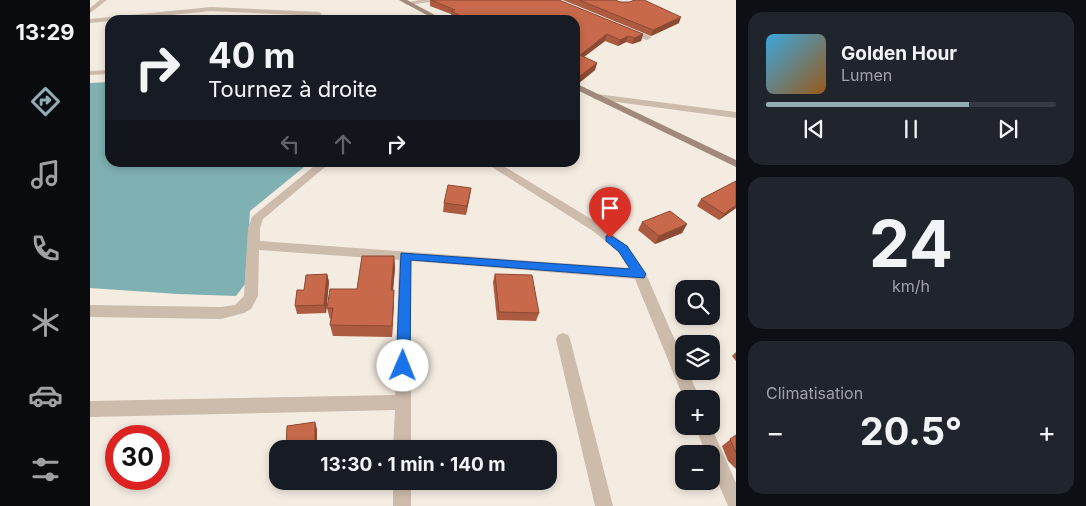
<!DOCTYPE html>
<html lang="fr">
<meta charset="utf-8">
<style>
:root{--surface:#171b24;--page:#20242c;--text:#f1f3f6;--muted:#9ea1a6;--line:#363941;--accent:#92aeb2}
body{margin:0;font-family:Inter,sans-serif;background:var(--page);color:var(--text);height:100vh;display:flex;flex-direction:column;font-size:19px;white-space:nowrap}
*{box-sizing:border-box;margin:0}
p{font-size:16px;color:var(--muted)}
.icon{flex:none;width:28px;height:28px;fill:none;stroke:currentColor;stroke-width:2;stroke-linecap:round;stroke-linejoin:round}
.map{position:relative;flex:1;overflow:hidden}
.panel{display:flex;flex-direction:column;gap:12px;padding:12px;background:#0d0f14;width:350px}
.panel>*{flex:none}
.top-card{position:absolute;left:15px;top:15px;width:475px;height:152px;border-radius:15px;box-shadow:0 2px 8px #0003;background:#171b24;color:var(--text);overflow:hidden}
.controls{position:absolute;left:585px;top:280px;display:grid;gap:10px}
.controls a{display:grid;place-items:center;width:45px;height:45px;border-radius:10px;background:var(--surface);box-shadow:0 2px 8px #0003;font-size:25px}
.speed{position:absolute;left:15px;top:425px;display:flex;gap:10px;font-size:25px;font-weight:700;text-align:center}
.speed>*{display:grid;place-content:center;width:65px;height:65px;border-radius:50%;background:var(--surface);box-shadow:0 2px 8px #0003;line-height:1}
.speed .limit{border:8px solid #d22;background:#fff;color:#111}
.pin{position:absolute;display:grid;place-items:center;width:42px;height:42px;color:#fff;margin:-51px -21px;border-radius:50% 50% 50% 0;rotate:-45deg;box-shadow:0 0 5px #0007}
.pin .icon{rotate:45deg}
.me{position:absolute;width:55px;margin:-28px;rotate:1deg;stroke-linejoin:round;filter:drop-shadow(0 0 4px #0008)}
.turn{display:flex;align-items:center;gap:18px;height:105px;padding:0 20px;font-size:22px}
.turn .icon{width:65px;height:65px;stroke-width:2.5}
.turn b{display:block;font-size:35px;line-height:42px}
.lanes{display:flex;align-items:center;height:48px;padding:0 20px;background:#0003;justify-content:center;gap:25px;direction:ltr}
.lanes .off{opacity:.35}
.big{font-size:38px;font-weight:700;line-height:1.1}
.panel .widget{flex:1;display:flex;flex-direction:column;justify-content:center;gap:8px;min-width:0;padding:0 18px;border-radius:15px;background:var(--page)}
.panel .dial{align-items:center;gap:0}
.dial b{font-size:65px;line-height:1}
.song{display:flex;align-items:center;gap:15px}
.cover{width:60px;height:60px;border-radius:8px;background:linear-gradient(135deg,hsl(200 70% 55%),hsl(30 70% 35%))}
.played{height:5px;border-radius:2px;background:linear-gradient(90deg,var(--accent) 70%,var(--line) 70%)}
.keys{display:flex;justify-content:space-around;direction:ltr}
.heat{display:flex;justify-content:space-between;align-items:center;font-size:28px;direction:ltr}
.trip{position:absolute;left:179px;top:440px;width:288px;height:50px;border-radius:15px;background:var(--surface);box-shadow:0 2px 8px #0003;font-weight:700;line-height:50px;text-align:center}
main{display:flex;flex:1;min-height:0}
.menu{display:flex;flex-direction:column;width:90px;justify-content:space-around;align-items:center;background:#090b0e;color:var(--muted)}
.menu .icon{width:35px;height:35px}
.menu .active{color:var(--accent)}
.menu b{font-size:22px;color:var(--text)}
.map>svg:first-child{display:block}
.water{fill:#7fb0b2}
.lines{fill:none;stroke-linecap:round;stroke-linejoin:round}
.street{fill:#cdbbac;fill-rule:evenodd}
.secondary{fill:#a18a7d;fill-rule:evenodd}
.wall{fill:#ac5a40}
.shaded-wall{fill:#8c4a34}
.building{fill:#c8694b;stroke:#8c4a34}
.route{fill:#1a73e8;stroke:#114b97}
</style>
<main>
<nav class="menu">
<b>13:29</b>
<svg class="icon active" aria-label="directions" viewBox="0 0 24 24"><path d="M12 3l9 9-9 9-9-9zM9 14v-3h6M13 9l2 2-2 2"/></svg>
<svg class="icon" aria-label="music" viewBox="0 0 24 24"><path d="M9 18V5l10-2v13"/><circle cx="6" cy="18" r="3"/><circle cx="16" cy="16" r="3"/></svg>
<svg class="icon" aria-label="phone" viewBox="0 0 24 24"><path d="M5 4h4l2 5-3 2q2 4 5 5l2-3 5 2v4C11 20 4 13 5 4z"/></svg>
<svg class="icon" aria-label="climate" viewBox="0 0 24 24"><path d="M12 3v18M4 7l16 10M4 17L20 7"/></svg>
<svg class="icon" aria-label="car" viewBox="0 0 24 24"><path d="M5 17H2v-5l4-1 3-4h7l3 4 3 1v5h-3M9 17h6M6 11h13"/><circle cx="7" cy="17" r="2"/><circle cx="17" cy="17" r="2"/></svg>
<svg class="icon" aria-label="filters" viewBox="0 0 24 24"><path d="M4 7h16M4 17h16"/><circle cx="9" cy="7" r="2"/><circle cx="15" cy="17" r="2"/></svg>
</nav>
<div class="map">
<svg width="646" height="506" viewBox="0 0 646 506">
<rect width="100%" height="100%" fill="#f4ebe1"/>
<polygon class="water" points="20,82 20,162 219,163 160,211 155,284 146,296 88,294 0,288 0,83"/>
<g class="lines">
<g class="street">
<polygon points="10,0 17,0 0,13 0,8"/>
<polygon points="356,0 317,5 314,3 329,0"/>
<polygon points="121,7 229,12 232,14 229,16 121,11 0,23 0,19"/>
<polygon points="536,28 560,36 561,38 557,40 533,32 533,28"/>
<polygon points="20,70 20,74 0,75 0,71"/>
<polygon points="507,94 646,112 646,118 504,99 504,95"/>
<polygon points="229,162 241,162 173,219 170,228 170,241 539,268 529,252 503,231 394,162 407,162 511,225 537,246 556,274 594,361 594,371 598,371 610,399 594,399 545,279 321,261 321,449 303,449 305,410 0,417 0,401 305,395 309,260 169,250 168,296 161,309 154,313 131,319 0,317 0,305 131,307 145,305 154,296 158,228 162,217"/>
<polygon points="473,333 478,335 480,339 523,506 505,506 466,339 468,335"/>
<polygon points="605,426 621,426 646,483 646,506 638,506 621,466 621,454 616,454"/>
<rect x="303" y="481" width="18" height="25"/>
</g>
<g class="secondary">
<polygon points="309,0 317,0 354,20 346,20"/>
<polygon points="485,83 646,160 646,167 485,89"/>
</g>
</g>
<g class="wall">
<polygon points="340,0 469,0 553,34 551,41 542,44 536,42 528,46 515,41 494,57 507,63 505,70 489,83 485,82 485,20 367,20 361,17 361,14 340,6"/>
<polygon points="473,0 526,0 589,23 561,36"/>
<polygon points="381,188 376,215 353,212 354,203"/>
<polygon points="611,199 646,208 629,220 607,206"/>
<polygon points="552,222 597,224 592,233 565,244 548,230"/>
<polygon points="304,256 305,268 303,290 304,290 304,301 302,337 243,336 240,325 241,319 240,319 237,308 267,289"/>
<polygon points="237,274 239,282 236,313 207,314 205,306 214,290"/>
<polygon points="405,274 449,313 446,321 407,320 403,282"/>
<polygon points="646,352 646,361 642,356"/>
<polygon points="646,435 646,469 638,461 632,446"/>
</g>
<g class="shaded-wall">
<polygon points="591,17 589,23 561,36 563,30"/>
<polygon points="517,34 515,41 488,61 490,55"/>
<polygon points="553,34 551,41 542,44 544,38"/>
<polygon points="538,36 536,42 528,46 530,40"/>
<polygon points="507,63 505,70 489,83 490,76"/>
<polygon points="381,188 380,196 376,215 377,206"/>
<polygon points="646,205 646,208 629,220 634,214"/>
<polygon points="597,224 592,233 565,244 569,236"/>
<polygon points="304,256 305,268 302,301 301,290"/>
<polygon points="237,274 239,282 236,313 234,305"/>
<polygon points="304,290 304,301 302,337 302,326"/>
<polygon points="225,422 227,429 227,449 225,449"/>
</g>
<g class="building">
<polygon points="341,0 469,0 553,34 544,38 538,36 530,40 517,34 490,55 507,63 490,76 485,75 485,78 485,73 488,74 485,71 485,20 379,20 361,11 365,10"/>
<polygon points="489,0 526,0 529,2 539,2 545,0 554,0 591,17 563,30"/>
<polygon points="646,181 646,205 634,214 611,199"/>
<polygon points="358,185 381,188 377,206 354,203"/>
<polygon points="580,211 597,224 569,236 552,222"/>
<polygon points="272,256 304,256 301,290 304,290 302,326 240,325 243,308 237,308 240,289 267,289"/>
<polygon points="237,274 234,305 205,306 207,290 214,290 216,275"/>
<polygon points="405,274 442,275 449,313 409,312"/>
<polygon points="225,422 225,449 196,449 197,426"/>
<polygon points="646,435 646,453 640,439"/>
</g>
<polygon class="route" points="520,235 537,246 556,274 554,278 321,260 320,366 318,370 313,372 308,370 306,366 311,253 540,269 529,252 516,241 516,236"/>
</svg>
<div class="controls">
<a><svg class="icon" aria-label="search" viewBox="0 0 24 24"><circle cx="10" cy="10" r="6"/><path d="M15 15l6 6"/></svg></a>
<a><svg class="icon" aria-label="layers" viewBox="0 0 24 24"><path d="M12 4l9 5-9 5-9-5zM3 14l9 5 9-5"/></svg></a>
<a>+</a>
<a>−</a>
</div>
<div class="speed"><div class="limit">30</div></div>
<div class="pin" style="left:520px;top:238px;background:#d93025"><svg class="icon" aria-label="arrive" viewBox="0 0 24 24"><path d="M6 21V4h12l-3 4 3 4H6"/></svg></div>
<svg class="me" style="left:313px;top:366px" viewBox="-20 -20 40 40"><circle r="19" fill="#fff"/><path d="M0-13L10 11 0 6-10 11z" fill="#1a73e8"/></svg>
<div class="trip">13:30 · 1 min · 140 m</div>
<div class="top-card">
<div class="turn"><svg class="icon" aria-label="right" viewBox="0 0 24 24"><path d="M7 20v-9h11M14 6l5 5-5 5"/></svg><div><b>40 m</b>Tournez à droite</div></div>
<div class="lanes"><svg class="icon off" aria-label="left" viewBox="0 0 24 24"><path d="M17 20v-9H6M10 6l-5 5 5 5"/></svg><svg class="icon off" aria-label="ahead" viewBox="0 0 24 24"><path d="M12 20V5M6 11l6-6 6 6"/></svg><svg class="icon" aria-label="right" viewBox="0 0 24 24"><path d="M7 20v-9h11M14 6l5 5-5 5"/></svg></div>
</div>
</div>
<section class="panel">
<div class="widget">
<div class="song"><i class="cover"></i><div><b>Golden Hour</b><p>Lumen</p></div></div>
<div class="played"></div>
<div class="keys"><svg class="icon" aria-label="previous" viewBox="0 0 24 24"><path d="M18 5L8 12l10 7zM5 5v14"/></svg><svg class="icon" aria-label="pause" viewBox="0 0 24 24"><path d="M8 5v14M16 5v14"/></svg><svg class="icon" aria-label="next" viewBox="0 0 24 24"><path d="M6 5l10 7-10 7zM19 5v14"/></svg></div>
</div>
<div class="widget dial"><b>24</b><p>km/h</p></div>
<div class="widget"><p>Climatisation</p>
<div class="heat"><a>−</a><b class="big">20.5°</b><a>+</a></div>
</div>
</section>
</main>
